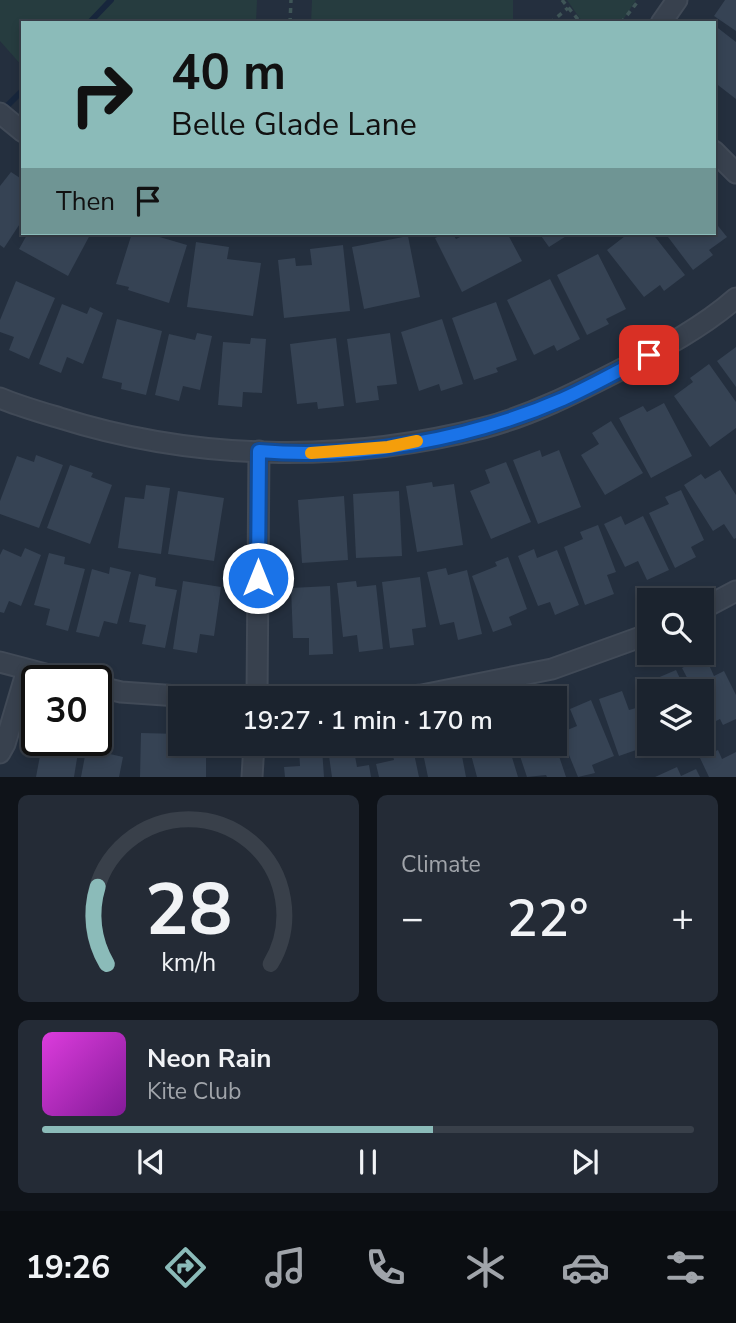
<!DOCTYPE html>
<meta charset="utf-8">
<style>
:root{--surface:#1b232e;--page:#242b36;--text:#f1f3f6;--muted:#a0a4aa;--line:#39404a;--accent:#8bbbb9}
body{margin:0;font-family:"Nunito Sans",sans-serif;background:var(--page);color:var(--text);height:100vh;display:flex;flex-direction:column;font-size:26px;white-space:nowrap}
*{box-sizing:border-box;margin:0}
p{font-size:23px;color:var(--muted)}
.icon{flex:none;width:38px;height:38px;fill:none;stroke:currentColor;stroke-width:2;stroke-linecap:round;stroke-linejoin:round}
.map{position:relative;height:777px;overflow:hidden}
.sheet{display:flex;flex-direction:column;gap:18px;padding:18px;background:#0f1319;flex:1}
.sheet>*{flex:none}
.guide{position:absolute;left:21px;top:21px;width:695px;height:214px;border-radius:0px;box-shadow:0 4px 10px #0003,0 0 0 2px var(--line);background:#8bbbb9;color:#111;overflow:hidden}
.tools{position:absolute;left:637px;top:588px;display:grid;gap:14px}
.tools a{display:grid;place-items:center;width:77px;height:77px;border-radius:0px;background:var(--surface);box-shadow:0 4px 10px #0003,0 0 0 2px var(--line);font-size:35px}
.speed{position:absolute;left:21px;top:665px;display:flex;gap:14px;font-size:35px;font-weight:700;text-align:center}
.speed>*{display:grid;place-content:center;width:91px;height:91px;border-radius:50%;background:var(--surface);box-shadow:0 4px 10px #0003,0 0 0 2px var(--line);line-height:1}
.speed .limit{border:4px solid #111;border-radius:10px;background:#fff;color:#111}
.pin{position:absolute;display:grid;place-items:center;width:60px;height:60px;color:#fff;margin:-30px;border-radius:14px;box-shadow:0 4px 10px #0006}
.me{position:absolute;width:77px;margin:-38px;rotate:0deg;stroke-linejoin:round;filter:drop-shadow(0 0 5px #0008)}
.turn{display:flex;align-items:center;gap:24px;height:147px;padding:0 35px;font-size:32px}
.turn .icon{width:91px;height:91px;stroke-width:2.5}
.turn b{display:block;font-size:49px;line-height:60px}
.then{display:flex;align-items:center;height:66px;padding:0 35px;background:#0003;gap:14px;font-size:26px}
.big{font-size:52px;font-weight:600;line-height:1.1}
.sheet .tile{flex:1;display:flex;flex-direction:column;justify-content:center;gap:10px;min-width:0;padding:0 24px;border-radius:10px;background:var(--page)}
.sheet .dial{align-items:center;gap:0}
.dial svg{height:182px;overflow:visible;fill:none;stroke:var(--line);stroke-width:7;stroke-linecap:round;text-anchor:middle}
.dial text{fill:var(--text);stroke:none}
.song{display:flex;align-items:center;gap:21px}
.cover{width:84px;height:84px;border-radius:10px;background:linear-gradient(135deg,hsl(300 70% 55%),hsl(290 70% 35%))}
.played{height:7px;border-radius:4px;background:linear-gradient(90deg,var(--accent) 60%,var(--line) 60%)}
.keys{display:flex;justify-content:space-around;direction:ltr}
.heat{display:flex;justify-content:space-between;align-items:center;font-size:38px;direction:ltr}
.sheet .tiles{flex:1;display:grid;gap:18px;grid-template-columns:1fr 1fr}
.tile:last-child{grid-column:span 2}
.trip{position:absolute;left:168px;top:686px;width:399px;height:70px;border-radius:0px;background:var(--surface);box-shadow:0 4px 10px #0003,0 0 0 2px var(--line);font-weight:600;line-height:70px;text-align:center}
.dock{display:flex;height:112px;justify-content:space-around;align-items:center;background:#0b0e12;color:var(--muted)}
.dock .icon{width:49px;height:49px}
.dock .selected{color:var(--accent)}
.dock b{font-size:32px;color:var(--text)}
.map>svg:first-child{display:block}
.green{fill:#263c3f}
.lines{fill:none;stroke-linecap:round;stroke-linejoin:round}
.stream{stroke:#17263c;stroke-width:6}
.building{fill:#364354}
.street-casing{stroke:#414a57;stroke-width:23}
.path{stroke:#3f5557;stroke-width:3.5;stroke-dasharray:5 5;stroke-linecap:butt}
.street{stroke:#38414e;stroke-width:19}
.route-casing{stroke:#114b97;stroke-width:18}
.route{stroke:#1a73e8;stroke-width:12}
.slow{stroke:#f59e0b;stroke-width:12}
</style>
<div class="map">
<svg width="736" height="777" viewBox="0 0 736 777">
<rect width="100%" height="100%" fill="#242f3e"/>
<g class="green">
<polygon points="0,0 257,0 256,23 23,23 23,67 0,41"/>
<polygon points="312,0 513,0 513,23 311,23"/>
<polygon points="567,0 636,0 623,20 611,23 583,23"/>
</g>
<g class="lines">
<g class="stream">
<polyline points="89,23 111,0"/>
<polyline points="2,111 23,90"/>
</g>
</g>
<g class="building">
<polygon points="725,0 736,0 736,31 714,16"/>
<polygon points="714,25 736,42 736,99 714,82"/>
<polygon points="11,172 23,180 23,219 4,248 0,245 0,186"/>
<polygon points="714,221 727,237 709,250 713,255 693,270 665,233 714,233"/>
<polygon points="28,233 91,233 68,276 19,249"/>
<polygon points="132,233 146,233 187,245 169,303 128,290 129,287 116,284"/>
<polygon points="446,233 452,233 456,239 468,233 507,233 522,261 462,292 435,238"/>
<polygon points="539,233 571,233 549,247"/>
<polygon points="629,233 652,233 685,275 664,291 660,285 644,297 607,250"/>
<polygon points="408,236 420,297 364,309 352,247"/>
<polygon points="196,242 229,247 227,259 261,263 253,316 187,307"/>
<polygon points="343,245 350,311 284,318 278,260 295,258 296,266 312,265 310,249"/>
<polygon points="598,254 626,309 606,319 609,324 587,335 557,275"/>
<polygon points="550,279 580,339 557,351 554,345 534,355 507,300"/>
<polygon points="16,281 55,298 29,359 9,350 14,337 0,332 0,320"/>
<polygon points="496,302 517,360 496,368 498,372 474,380 452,318"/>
<polygon points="62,304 87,314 90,307 103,313 83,364 67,357 61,373 39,364"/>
<polygon points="117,319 162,331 146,395 121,389 122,383 102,378"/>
<polygon points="442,319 463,384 441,391 439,384 419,391 401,332"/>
<polygon points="197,333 212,336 200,390 183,386 179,401 155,395 169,334 195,340"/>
<polygon points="390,333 397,384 377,386 379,400 356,403 347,339"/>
<polygon points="251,338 266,339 262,393 243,392 242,407 218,405 223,342 250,344"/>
<polygon points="336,338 344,406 318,409 317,402 297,404 290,344"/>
<polygon points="736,347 736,387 717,361"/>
<polygon points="709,364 736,402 736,428 710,447 674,396 693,382 690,378"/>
<polygon points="664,403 692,456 651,478 619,418 643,406 647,412"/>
<polygon points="611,421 643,473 605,495 581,455 599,444 592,433"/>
<polygon points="540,450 542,457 559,450 581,507 538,524 513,460"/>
<polygon points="36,455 63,465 39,528 0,514 0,501 17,456 34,462"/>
<polygon points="506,462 531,522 491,539 470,491 490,483 485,470"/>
<polygon points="70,465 93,473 91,477 112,485 90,544 47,528"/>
<polygon points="720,470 736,495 736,538 734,539 724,524 713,531 684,485 701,474 705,479"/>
<polygon points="432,482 433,487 454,484 463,545 417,552 406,486"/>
<polygon points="146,485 170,488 161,554 118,548 125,497 144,499"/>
<polygon points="681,490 704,540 691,547 696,557 675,568 649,513 669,504 665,497"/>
<polygon points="178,491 224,498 214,561 168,554"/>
<polygon points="399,491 402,556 356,558 353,494"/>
<polygon points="344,496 348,560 302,563 298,500"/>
<polygon points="621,516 625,525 643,516 669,570 647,580 638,561 625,567 604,524"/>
<polygon points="598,525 616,572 607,575 614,594 585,605 564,547 583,539 580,532"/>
<polygon points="25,548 41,555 21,606 9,601 4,613 0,612 0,555 3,549 21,557"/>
<polygon points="534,549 537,558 557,550 579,605 555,615 550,602 538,606 518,556"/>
<polygon points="49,553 65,557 64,564 85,569 68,631 46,625 50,609 34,605"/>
<polygon points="508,557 527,609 509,617 512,625 493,632 472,576 497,566 495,562"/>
<polygon points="110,567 131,572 117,624 104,621 99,637 76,632 92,569 109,574"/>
<polygon points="446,568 448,575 467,570 482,634 458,640 454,622 440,625 427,572"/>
<polygon points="139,574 156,578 155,586 177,590 165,648 142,644 146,625 129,622"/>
<polygon points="420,577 426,627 412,629 414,645 390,648 382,582"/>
<polygon points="183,581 221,587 214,636 200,634 197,653 173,649"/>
<polygon points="356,581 357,587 376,585 383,649 359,652 357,635 343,637 337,583"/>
<polygon points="330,586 333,654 309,655 309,638 293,638 291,588"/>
<polygon points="705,656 714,676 724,671 736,695 736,719 723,725 720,719 710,724 702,707 702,691 694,691 682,668"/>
<polygon points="676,670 686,691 660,691 655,679"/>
<polygon points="622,691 629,710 643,706 649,724 649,744 656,744 658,751 641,757 639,749 619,756 599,699"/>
<polygon points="591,700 614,756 592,765 595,773 578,777 560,733 577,726 570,709"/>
<polygon points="96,730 114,733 110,754 123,757 119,777 81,777 88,740 96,740"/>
<polygon points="141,733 180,734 180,744 204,744 203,756 187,755 187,757 206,758 206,777 140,777"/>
<polygon points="43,740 80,740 74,777 36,777"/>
<polygon points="395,744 412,744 419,777 379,777 376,764 394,760 390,745"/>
<polygon points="421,744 447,744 449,753 461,751 466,777 428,777"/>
<polygon points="484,744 508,744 518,777 477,777 470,751 485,747"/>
<polygon points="516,744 555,744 566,777 547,777 546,775 527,777"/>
<polygon points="353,745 357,767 369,765 371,777 332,777 328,749"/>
<polygon points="322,748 324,777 285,777 284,767 300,766 299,750"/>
<polygon points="718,750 722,759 736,752 736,777 709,777 700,758"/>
<polygon points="677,767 681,776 696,769 700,777 655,777"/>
</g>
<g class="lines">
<g class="street-casing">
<g id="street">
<polyline points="661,23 677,0"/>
<polyline points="0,113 23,132"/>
<polyline points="714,151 736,173"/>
<path d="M0,398C19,406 40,412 60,418C196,461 345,463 483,428C533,415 579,391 624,368C663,348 703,327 736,298"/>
<polyline points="702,609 736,591"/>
<polyline points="0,662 72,681"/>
<polyline points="96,686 121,692 207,698"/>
<polyline points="257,698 259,451"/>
<polyline points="387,698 422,695 552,669 649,634"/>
<polyline points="0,753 5,744 27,670"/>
<polyline points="252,777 254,744"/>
</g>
</g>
<g class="path">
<polyline points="562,0 581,23"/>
<polyline points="290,23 291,0"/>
<polyline points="550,23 568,8"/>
<polyline points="604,23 609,20 612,23"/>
<polyline points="621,23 639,0"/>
</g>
<use href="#street" class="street"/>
</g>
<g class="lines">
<g class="route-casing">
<path id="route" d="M258,578L259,451C358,460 471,439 563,399C592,386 620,370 649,355"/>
</g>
<use href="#route" class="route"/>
<polyline class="slow" points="311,453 388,447 417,441"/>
</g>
</svg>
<div class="tools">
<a><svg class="icon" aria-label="search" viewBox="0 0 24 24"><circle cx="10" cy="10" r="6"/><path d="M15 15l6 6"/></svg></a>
<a><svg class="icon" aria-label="layers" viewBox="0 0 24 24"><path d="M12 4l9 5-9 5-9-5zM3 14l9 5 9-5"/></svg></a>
</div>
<div class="speed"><div class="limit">30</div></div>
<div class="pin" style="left:649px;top:355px;background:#d93025"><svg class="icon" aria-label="arrive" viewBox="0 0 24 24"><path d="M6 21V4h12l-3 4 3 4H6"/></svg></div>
<svg class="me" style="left:258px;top:578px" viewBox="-20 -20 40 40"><circle r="17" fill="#1a73e8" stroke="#fff" stroke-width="3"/><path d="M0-11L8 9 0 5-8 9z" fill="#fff"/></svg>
<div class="trip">19:27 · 1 min · 170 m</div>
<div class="guide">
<div class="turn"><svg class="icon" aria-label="right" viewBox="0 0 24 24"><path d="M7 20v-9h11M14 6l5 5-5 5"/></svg><div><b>40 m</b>Belle Glade Lane</div></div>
<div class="then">Then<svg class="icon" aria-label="arrive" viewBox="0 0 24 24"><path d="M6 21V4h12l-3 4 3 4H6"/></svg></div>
</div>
</div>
<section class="sheet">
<div class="tiles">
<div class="tile dial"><svg viewBox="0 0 100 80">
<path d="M14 69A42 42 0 1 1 86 69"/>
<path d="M14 69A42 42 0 0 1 10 35" stroke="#8bbbb9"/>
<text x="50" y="56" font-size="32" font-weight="700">28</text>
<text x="50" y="72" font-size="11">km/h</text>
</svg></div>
<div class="tile"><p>Climate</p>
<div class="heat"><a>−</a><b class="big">22°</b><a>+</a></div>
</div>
<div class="tile">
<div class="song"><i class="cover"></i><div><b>Neon Rain</b><p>Kite Club</p></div></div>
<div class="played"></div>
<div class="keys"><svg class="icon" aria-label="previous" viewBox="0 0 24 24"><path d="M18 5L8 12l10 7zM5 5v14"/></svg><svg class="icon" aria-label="pause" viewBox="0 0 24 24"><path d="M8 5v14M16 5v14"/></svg><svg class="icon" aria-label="next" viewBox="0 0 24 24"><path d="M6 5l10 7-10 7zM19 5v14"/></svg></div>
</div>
</div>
</section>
<nav class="dock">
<b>19:26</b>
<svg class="icon selected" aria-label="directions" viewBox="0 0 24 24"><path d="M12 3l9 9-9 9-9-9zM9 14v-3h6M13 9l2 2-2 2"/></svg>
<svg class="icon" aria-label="music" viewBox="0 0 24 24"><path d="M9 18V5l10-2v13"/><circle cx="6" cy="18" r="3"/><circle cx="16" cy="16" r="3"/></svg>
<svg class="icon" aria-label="phone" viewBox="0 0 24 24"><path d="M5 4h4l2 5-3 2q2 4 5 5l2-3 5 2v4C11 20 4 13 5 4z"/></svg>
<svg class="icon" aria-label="climate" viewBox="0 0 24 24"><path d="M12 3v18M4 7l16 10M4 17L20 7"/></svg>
<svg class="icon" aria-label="car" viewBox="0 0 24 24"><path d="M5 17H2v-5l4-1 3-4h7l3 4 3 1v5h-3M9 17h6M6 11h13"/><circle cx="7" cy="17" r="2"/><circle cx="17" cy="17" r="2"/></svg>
<svg class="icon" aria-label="filters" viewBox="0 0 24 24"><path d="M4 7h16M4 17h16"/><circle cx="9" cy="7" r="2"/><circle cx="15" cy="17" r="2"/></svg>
</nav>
